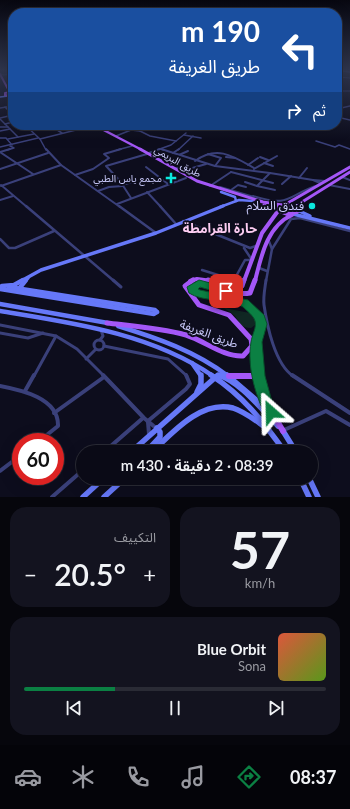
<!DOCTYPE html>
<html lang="ar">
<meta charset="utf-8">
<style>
:root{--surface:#0a0a16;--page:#13131f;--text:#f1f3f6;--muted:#999aa1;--line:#2a2b35;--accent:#0b8043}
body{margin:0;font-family:Lato,"Noto Sans Arabic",sans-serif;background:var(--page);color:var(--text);direction:rtl;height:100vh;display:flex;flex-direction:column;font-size:15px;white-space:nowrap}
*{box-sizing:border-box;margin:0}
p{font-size:13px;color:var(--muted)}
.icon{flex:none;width:22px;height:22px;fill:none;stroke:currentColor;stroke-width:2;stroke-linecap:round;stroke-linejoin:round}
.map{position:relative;height:497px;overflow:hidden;direction:ltr}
.sheet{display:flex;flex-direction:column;gap:10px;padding:10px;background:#06060c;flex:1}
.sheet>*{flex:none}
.top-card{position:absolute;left:8px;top:8px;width:334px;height:122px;border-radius:16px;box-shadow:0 4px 16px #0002,0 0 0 1px var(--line);direction:rtl;background:#1a4fa0;color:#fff;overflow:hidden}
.speed{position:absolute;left:12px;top:433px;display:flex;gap:8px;font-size:20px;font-weight:700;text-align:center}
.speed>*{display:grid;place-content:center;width:52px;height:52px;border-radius:50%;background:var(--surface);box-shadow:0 4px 16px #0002,0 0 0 1px var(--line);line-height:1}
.speed .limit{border:6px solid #d22;background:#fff;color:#111}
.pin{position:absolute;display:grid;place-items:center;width:34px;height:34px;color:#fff;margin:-17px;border-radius:8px;box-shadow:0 2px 6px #0006}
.me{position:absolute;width:44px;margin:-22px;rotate:335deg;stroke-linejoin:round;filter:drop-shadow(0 0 3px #0008)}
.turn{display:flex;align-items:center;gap:14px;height:84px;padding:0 16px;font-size:18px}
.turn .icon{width:52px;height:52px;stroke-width:2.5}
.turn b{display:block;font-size:28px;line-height:34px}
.then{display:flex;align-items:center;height:38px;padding:0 16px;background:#0003;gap:8px;font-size:15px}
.big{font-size:30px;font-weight:600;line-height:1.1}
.sheet .widget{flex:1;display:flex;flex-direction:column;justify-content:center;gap:6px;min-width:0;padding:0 14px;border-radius:16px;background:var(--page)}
.sheet .dial{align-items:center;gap:0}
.dial b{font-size:52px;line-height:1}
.song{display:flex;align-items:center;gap:12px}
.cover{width:48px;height:48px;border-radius:6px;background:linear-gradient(135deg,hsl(10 70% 55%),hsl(90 70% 35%))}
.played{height:4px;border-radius:2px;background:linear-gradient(90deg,var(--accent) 30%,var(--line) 30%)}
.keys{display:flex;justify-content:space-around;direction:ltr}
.heat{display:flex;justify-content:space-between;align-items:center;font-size:22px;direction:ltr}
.sheet .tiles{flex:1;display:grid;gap:10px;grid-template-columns:1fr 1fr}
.widget:last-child{grid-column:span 2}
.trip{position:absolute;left:76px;top:445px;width:242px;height:40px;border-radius:20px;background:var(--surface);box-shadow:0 4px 16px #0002,0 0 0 1px var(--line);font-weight:600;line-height:40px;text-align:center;direction:rtl}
.tab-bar{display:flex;height:64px;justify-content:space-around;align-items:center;background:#040409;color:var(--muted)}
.tab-bar .icon{width:28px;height:28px}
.tab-bar .active{color:var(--accent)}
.tab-bar b{font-size:18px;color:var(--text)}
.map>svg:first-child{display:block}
.green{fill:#102723}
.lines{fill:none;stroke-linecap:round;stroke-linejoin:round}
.street-far5{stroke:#3a407a;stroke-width:1}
.street-far4{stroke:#3a407a;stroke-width:1.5}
.street-far3{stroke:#3a407a;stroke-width:2}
.street-far2{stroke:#3a407a;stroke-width:2.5}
.street-far1{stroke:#3a407a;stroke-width:3}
.street{stroke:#3a407a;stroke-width:4}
.secondary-far4{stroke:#6678f8;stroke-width:1.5}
.secondary-far3{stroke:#6678f8;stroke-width:2.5}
.secondary-far2{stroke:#6678f8;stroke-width:3.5}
.secondary-far1{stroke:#6678f8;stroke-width:4.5}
.secondary{stroke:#6678f8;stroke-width:5.5}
.primary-far5{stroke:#a457f7;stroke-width:2}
.primary-far4{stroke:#a457f7;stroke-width:2.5}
.primary-far3{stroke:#a457f7;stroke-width:3}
.primary-far2{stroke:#a457f7;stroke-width:4}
.primary-far1{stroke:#a457f7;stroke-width:5}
.primary{stroke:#a457f7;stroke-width:6}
.route{fill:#0b8043;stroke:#07532c}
.poi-dot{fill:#0be9df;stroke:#0d0d1d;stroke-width:1.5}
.labels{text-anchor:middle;stroke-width:4;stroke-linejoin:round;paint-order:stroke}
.far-street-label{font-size:10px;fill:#cbccfd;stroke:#0d0d1d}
.far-poi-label{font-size:10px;fill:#cbccfd;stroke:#0d0d1d;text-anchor:end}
.poi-label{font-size:12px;fill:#cbccfd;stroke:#0d0d1d;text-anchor:end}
.street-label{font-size:12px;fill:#cbccfd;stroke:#0d0d1d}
.neighbourhood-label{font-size:13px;font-weight:bold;fill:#fdcdf2;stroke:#0d0d1d}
</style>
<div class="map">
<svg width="350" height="497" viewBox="0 0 350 497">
<rect width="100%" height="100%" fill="#0d0d1d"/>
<path class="green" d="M224,308L250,313L257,319L258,323L251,328C241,328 240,323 235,316C232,313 227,310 224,308Z"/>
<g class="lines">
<g class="street-far5">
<polyline points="0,73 3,75 13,74"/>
<polyline points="337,77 350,78"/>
<polyline points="337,91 350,91"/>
</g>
<g class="street-far4">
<polyline points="5,107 13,115"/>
<polyline points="0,108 13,106"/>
<polyline points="337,109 350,106"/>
<polyline points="337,117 350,120"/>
<polyline points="0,118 13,115"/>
<polyline points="0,119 18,137"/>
<polyline points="5,124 13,122"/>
<polyline points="25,125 40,139 46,150"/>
<polyline points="61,125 54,128 62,133"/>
<polyline points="148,125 158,128 164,125"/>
<polyline points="0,127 8,127"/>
<polyline points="150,127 140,131 150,136 176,141"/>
<polyline points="0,131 10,129"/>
<polyline points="184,135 201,138"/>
<polyline points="116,136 131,130 140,131"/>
<polyline points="0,138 6,138 12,145"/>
<polyline points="8,139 34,134"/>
<polyline points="40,139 92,126"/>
<polyline points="316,141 335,147 339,145 350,149"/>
<polyline points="0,147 38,138"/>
<polyline points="161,149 164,150"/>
<polyline points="7,150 14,148 10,146"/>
<polyline points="117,150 132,146"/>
<polyline points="157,150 171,145 186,133"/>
<polyline points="178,150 193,136"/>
</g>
<g class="street-far3">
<polyline points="46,149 61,165 120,207"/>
<polyline points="161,149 215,166 270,173"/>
<polyline points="0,152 33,174"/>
<polyline points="0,152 10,149"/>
<polyline points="149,153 160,149"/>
<polyline points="173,153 179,149"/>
<polyline points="208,154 221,158 215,166"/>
<polyline points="179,155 188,151"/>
<polyline points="226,157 235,158"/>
<polyline points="260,157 268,160"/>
<path d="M195,161C217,145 233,156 254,168"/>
<polyline points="264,163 273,166"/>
<polyline points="248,165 258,158"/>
<polyline points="146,167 168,184"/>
<polyline points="176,168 189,169 206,164"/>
<polyline points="0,169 48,153"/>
<polyline points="254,169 277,156"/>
<polyline points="231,172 273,183"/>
<polyline points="75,175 93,169 109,158 104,154 121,149"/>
<polyline points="187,176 192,172 192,168"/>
<polyline points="342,177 350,180"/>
<polyline points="299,178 307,168"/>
<polyline points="245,182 257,186"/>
<polyline points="282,184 291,176"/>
<polyline points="1,185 27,207"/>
<polyline points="122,185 136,181"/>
<polyline points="329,185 350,189"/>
<polyline points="1,186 61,165"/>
<polyline points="210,186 231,172"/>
<polyline points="220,187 254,197"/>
<polyline points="231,190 238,185 246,187"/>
<polyline points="275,190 257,186 270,173 313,180"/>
<polyline points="98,191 109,187 123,186"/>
<polyline points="147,192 161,207"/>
<path d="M253,196C292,208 286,195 319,185L320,183L313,180L325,181"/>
<polyline points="131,198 120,181 106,166 147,154"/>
<polyline points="0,200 13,196"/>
<polyline points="117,204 186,178"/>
</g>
<g class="street-far2">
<polyline points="26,206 114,281"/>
<polyline points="119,206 156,233"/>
<polyline points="160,206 176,224"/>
<polyline points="183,221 250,248 256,246"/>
<polyline points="0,239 9,248 15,248 54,231"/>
<polyline points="268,239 272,249"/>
<polyline points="244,248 252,260"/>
<polyline points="259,268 267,271"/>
<polyline points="202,270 234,280 245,260 252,260"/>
<polyline points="266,281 272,249 291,219 300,218 350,231"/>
</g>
<g class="street-far1">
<polyline points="113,280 121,287"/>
<path d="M266,280C265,288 263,297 264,305C267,326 275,364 293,376"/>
<polyline points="0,325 56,336 77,349 104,376"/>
<polyline points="0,333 28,338 43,333"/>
<polyline points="100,340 103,336 101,330"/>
<circle cx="99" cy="345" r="5"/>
<polyline points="104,346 168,359 187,376"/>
<polyline points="86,359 96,349"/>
<polyline points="34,376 56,336"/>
</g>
<g class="street">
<polyline points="103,375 144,418 156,428"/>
<polyline points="292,375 350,413"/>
<path d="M0,386C21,390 59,398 58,426L38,442"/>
<polyline points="25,391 34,375"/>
<polyline points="54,413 104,377"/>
<polyline points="148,421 186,389 190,384 186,375"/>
<polyline points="148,422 149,434"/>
<polyline points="284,430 326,411 350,425"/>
<polyline points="104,452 143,418"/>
<polyline points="0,471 21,455"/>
<polyline points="52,497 83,470"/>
</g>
<g class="secondary-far4">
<polyline points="337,70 350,72"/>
<polyline points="0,97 8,96"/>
</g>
<g class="secondary-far3">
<polyline points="221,192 235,197 236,201"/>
<polyline points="220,207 239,200 253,201"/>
</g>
<g class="secondary-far2">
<polyline points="297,210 310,216"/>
<polyline points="293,214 350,228"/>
<polyline points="21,281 41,270 156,233 223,206"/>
<polyline points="25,281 28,278"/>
</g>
<g class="secondary-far1">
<polyline points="2,286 14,285 23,280"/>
<polyline points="9,287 155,310 157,312"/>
<polyline points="0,289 154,314 157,312"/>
<polyline points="18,290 26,280"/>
<polyline points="0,304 108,323"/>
<path d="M0,311C73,323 150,333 213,376"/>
<path d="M118,326C157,338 195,351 228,376"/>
<polyline points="192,363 201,376"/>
<polyline points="217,376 221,376"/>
</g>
<g class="secondary">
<path d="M211,375C243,396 263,421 285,452"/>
<polyline points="227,375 255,399 272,417"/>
<polyline points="197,392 201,384 201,375"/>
<polyline points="283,431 296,452"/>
<path d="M131,452L218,375C240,381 262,410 278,426"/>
<polyline points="146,452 160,437 160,432 157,428"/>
<path d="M152,452C173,432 201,400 233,408C245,412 255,420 265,427"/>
<polyline points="300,478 309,497"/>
<polyline points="309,478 318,497"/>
<polyline points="83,497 104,478"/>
<polyline points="104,497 125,478"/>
</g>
<g class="primary-far5">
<polyline points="0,74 8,89 13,91"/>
<polyline points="5,95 5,93 11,92"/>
<polyline points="5,95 13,96"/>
</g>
<polyline class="primary-far4" points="94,125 142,150"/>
<g class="primary-far3">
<polyline points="140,149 197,181 263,202 282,205"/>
<polyline points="286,204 350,167"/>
<polyline points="264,205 270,207"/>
<polyline points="278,207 284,204 294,207"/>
<polyline points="297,207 302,202 350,172"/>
</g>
<g class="primary-far2">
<polyline points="268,206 277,210"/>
<polyline points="279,206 277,210 287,214 297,212 293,206"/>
<polyline points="296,208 298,206"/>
<polyline points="190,281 197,279 212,281"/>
<polyline points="244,281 262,233 278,211"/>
<path d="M255,281C261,257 267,226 292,215"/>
</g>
<g class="primary-far1">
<polyline points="208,280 228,286 242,286 244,280"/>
<path d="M255,280L250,293C230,297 212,280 193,286L192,289L196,293L245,303L260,318L261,324L257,342L259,376"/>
<path d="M107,323C133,326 160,328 186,335C205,341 223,357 243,356L252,346L251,339L229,315L199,305L185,286L193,280"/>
</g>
<g class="primary">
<path d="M259,375C261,396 272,413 283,431"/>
<polyline points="229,376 258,376"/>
</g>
</g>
<linearGradient id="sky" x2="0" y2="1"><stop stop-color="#070710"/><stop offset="0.5" stop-color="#2f354c"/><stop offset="1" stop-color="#2f354c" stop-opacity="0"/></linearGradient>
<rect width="350" height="140" fill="url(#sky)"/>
<path class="route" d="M199,280L229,288L231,291L226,295L200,287L198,289L200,290L248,300L264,315L267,324L262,342L265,376L271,398L278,412L276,417L271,419L266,417C255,394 247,367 251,342C252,335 257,327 255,321C254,316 246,310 243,307C232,299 202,302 189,293L187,287Z"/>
<g class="poi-dot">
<path d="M169 172h4v4h4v4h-4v4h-4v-4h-4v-4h4z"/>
<circle cx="312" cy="206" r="4"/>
</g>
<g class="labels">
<g class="far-street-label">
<text transform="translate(178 161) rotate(30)" y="4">طريق البريمي</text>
</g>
<g class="far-poi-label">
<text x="162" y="182">مجمع ياس الطبي</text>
</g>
<g class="poi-label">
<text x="304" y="210">فندق السلام</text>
</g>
<g class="street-label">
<text transform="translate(209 334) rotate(20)" y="4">طريق الغريفة</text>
</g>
<g class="neighbourhood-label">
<text x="220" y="233">حارة القرامطة</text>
</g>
</g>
</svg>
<div class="speed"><div class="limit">60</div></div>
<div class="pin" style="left:226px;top:291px;background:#d93025"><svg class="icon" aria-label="arrive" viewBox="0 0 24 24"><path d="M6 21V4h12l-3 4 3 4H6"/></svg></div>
<svg class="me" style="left:271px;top:412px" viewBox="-20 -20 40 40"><path d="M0-17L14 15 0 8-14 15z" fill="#0b8043" stroke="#fff" stroke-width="4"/></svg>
<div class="trip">08:39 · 2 دقيقة · 430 m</div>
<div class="top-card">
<div class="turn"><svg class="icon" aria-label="left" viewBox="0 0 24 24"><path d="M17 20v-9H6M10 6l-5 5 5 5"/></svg><div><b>190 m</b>طريق الغريفة</div></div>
<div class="then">ثم<svg class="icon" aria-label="right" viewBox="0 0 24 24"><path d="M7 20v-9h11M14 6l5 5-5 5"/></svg></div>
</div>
</div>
<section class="sheet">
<div class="tiles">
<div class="widget dial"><b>57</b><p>km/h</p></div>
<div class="widget"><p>التكييف</p>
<div class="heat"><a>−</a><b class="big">20.5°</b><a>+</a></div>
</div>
<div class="widget">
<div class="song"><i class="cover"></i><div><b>Blue Orbit</b><p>Sona</p></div></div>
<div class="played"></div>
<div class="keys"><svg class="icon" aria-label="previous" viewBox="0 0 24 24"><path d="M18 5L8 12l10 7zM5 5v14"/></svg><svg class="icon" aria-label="pause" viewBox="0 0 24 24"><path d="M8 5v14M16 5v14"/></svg><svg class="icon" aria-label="next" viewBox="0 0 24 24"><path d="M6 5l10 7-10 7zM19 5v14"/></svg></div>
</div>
</div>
</section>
<nav class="tab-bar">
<b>08:37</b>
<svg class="icon active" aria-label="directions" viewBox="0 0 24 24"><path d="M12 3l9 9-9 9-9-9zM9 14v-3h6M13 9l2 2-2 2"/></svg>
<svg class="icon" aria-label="music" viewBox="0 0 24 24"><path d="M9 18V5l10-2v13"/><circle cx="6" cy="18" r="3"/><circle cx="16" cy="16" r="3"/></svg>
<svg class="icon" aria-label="phone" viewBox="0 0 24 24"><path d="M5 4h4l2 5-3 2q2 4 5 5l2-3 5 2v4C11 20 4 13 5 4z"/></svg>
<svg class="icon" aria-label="climate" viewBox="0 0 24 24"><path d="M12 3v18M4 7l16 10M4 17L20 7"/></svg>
<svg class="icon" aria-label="car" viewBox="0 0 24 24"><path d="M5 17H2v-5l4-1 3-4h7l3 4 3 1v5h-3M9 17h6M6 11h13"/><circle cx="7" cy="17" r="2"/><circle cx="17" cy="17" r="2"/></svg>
</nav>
